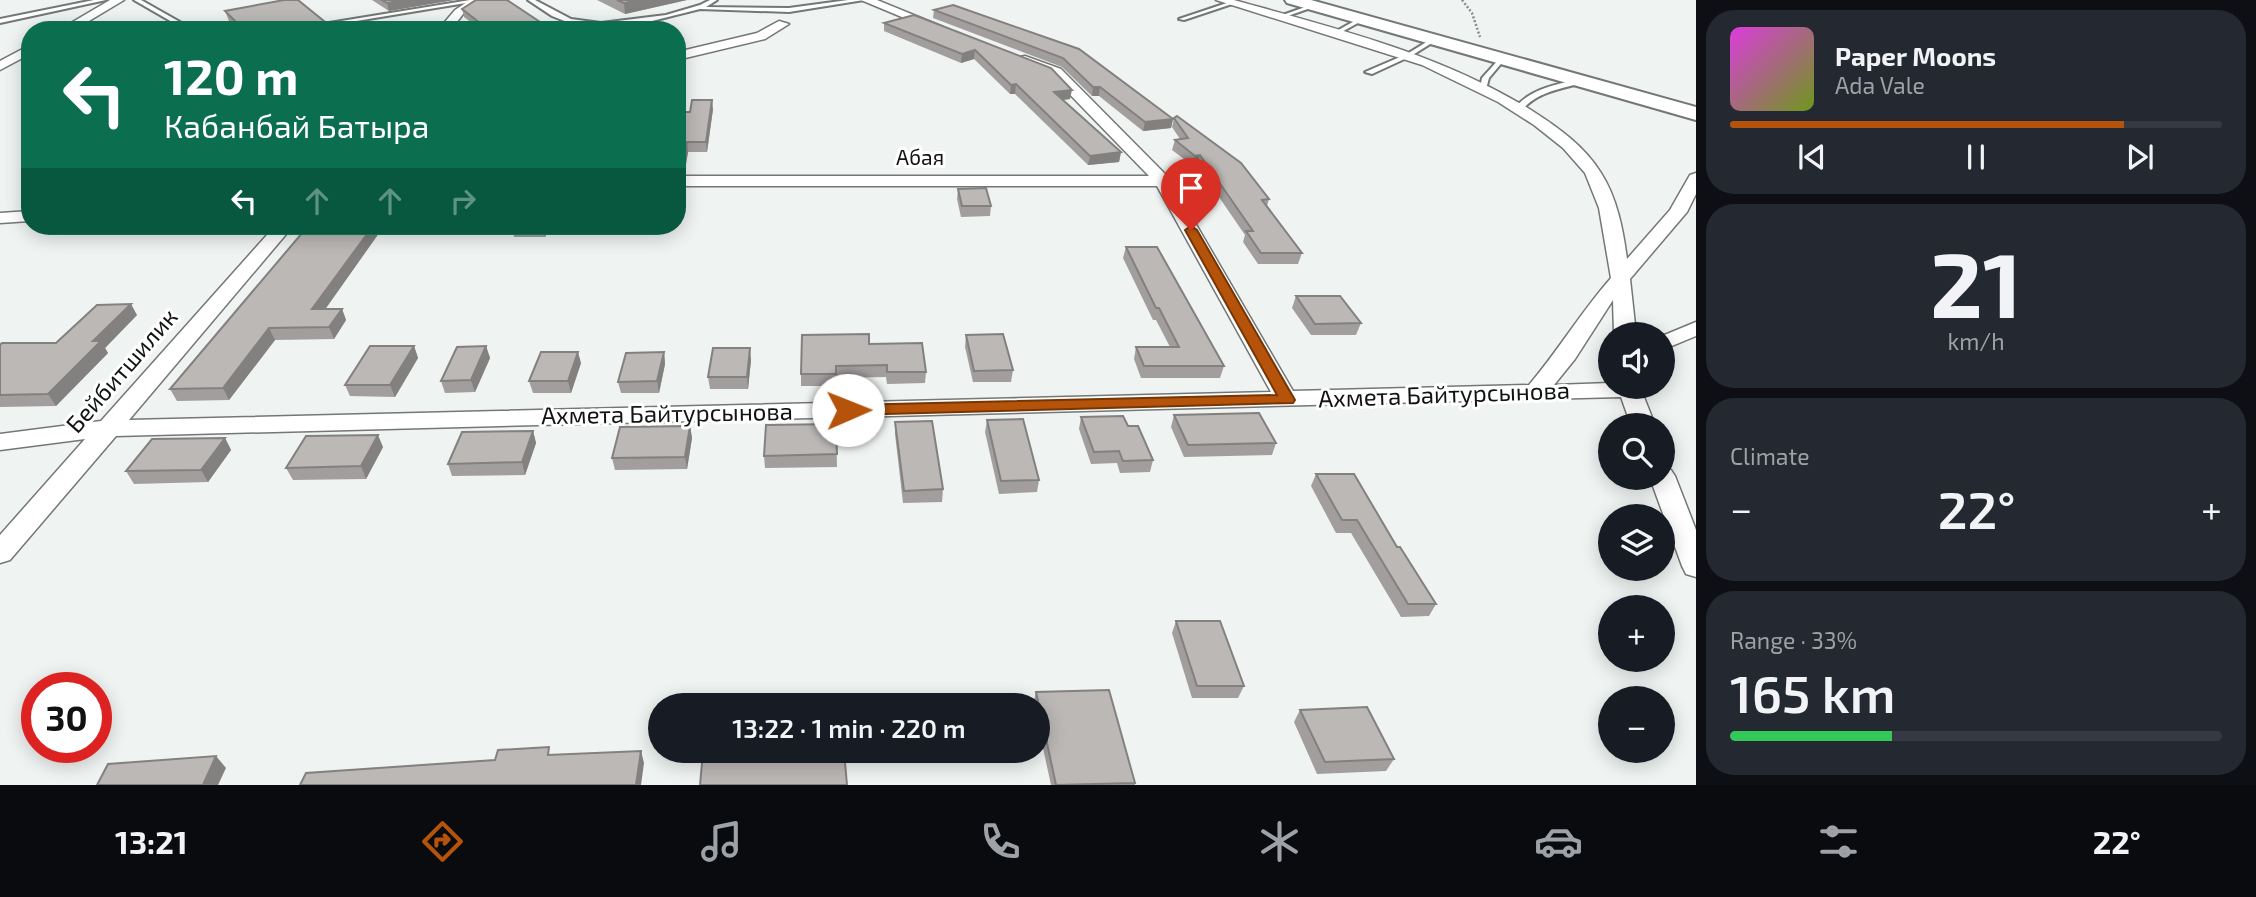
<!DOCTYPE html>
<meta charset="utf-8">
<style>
:root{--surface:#171b24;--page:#242831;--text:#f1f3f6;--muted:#9ea1a6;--line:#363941;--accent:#b45309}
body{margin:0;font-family:"Exo 2",sans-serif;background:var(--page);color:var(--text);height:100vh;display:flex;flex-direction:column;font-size:26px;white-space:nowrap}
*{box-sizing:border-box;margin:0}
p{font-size:23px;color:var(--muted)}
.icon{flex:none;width:38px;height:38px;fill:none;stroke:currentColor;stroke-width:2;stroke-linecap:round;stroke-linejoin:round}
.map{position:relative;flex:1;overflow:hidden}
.drawer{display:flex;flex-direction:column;gap:10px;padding:10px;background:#0d0f14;width:560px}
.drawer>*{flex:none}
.top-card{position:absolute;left:21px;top:21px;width:665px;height:214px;border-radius:28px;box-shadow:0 4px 18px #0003;background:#0b6e4f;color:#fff;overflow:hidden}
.fabs{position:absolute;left:1598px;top:322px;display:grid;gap:14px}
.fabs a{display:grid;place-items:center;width:77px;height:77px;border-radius:50%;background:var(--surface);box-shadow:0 4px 18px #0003;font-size:35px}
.speed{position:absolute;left:21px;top:672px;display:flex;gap:14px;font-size:35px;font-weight:700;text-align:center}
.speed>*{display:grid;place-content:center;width:91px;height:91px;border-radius:50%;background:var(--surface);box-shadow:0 4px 18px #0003;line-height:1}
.speed .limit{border:10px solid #d22;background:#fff;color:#111}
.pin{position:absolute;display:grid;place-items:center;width:60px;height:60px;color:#fff;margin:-72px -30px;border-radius:50% 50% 50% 0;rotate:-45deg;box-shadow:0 0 7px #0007}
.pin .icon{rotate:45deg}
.me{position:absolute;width:77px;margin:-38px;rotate:89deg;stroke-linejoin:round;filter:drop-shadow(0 0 5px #0008)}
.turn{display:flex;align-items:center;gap:24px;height:147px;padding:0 28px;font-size:32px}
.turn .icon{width:91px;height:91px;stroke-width:2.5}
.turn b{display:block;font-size:49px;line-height:60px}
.lanes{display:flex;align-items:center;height:66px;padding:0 28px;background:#0003;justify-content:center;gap:35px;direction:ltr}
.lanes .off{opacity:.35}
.big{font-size:52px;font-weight:600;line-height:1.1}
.drawer .card{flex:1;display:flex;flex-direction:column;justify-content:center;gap:10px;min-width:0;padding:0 24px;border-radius:28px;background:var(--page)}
.drawer .dial{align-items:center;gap:0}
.dial b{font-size:91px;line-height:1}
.song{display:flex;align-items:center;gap:21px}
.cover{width:84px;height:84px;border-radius:10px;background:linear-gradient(135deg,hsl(300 70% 55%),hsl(80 70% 35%))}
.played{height:7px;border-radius:4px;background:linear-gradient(90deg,var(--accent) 80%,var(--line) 80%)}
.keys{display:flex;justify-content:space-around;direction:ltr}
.heat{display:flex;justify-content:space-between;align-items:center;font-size:38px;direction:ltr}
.charge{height:10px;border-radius:5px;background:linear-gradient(90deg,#34c759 33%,var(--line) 0)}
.trip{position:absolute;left:648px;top:693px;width:402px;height:70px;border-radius:35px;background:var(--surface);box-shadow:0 4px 18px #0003;font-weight:600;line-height:70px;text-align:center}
.tabs{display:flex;height:112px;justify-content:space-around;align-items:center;background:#090b0e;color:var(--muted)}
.tabs .icon{width:49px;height:49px}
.tabs .selected{color:var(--accent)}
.tabs b{font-size:32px;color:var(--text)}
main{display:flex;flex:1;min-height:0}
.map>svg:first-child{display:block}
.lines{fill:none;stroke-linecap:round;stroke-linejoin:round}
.lane-casing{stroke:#737776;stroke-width:4}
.street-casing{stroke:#737776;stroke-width:3}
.secondary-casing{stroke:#737776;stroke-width:4}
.path{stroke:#898c8b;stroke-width:2.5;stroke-dasharray:2 2;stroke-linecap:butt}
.lane{fill:#fff;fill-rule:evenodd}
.street{fill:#fff;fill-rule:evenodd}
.secondary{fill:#fff;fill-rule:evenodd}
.wall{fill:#a19e9d}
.shaded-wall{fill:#83817f}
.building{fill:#bbb8b6;stroke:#83817f;stroke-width:2}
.route{fill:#b45309;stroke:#753606;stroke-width:2}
.labels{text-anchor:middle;stroke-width:6;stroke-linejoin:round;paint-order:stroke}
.far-street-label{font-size:21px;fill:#121414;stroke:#fff}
.street-label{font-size:24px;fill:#121414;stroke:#fff}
</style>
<main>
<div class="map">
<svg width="1696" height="785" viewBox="0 0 1696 785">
<rect width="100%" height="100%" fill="#eff3f2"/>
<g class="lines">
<g class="lane-casing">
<g id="lane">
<polygon points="94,0 106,0 0,23 0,19"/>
<polygon points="134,0 141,0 194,30 186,30"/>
<polygon points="470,0 478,1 332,25 329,23"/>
<polygon points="528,0 535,0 571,19 601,23 666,15 700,5 710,0 717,0 706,7 789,8 848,0 864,0 789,12 700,9 644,23 601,26 567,22 552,16"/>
<polygon points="1230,2 1235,3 1184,20 1179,19"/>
<polygon points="1311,5 1316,6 1282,18 1277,17"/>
<polygon points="1360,18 1365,19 1338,34 1333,33"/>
<polygon points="1433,38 1436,40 1435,41 1411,56 1372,74 1365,72 1407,54"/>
<polygon points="1500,58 1505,59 1489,78 1486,89 1480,89 1482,78"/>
<path d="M1579,79L1583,81L1582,83C1560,89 1537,92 1522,110L1515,108C1531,88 1556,85 1579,79Z"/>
</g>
</g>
<g class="street-casing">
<g id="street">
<polygon points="110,0 124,0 74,30 59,30"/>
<polygon points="470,0 484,0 463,14 451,30 438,30 455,10"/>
<polygon points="861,0 877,0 943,27 933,30"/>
<path d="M1216,0H1234C1338,29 1442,54 1534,112C1559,128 1585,147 1601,173C1617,198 1623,229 1627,259L1670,210L1690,175L1696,173V194L1687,212L1630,279L1636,334H1614L1613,300L1575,359L1554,385L1610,383V387H1640L1655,425H1631L1621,397L116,436L10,560L0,563V535L85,439L0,450V434L101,421L275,226H293L129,420L1271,392L1157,186H677V176H1149L1051,75L1020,63V57L1025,56L1061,69L1169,178L1293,391L1529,385C1558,351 1581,312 1611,278L1599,208L1585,173L1563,148L1534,125L1498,102L1422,65Z"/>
<polygon points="779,21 789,24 765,39 677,60 677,52 757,33"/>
<polygon points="30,45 30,54 0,70 0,61"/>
<polygon points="30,211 30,221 0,223 0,213"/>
<polygon points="1696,322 1696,336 1662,350 1662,336"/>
<polygon points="1662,467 1671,470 1675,476 1696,530 1696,577 1686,574 1682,566 1650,478 1662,478"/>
</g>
</g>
<g class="secondary-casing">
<polygon id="secondary" points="1285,0 1311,0 1696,107 1696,120 1287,3"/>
</g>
<polyline class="path" points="1462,0 1472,13 1480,37"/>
<use href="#lane" class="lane"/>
<use href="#street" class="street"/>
<use href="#secondary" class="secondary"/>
</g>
<g class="wall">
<polygon points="372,0 454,0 389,11"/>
<polygon points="597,0 687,0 625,14"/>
<polygon points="462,9 552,30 481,30 464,17"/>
<polygon points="934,10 1079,49 1173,119 1171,128 1143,131 1099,96 1092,96 1062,67 933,18"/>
<polygon points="225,11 335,30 237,30 229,21"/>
<polygon points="914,15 1070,99 1063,100 1121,152 1119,162 1088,165 1015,94 1010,94 974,59 961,63 884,31 884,23"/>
<polygon points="713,109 707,152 688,152 686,164 677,165 677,112 690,112"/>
<polygon points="1174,118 1269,199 1267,206 1302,253 1298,264 1258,264 1243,242 1245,235 1197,165 1192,165 1172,150 1175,140 1180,139 1172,127"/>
<polygon points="958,189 991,206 990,216 961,217 957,199"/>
<polygon points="384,226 325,309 342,309 346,320 334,339 275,340 229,400 177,401 170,389"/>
<polygon points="512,226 551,226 545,237 514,237"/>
<polygon points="588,226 620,226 618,232 589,233"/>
<polygon points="1126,247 1224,366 1220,378 1141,378 1134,359 1136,347 1170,347 1156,320 1153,320 1123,258"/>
<polygon points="1296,296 1361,323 1356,335 1311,335 1292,308"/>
<polygon points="137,315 105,348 108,353 56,406 0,407 0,345 56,343"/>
<polygon points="966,335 1013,370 1011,382 973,382 965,347"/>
<polygon points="869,344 926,372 925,383 887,384 886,377 836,378 836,386 801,386 801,374"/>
<polygon points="414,346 418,358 395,397 350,396 345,385"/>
<polygon points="486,346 490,358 475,392 445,393 441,381"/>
<polygon points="664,352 665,364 659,393 621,393 618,382"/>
<polygon points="751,360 748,389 710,389 708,377"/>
<polygon points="581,363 571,393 533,393 529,381"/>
<polygon points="1174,415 1276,443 1272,455 1184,457 1171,427"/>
<polygon points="1081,417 1153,460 1150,472 1120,473 1117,463 1091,464 1079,429"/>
<polygon points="987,420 1039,480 1037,492 999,494 985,432"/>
<polygon points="895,422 943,489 942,502 903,503 895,434"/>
<polygon points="836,424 837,467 765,468 764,456"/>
<polygon points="690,426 692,438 687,469 615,470 612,458"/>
<polygon points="533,431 536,443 525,475 452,476 448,464"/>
<polygon points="225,438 231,450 208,482 134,484 126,471"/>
<polygon points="383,447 366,479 293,480 286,468"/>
<polygon points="1316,474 1397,547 1436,604 1429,616 1401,617 1351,533 1336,533 1311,486"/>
<polygon points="1176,621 1244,686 1238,698 1192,698 1172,633"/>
<polygon points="1036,692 1135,783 1135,785 1051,785 1038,725 1038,705 1033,705"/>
<polygon points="1300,710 1394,759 1386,771 1317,774 1294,722"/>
</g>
<g class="shaded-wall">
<polygon points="404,0 454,0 389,11 387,3"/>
<polygon points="638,0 687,0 625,14 624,3"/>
<polygon points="975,50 974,59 961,63 962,54"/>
<polygon points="1016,84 1015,94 1010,94 1011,85"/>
<polygon points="1093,87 1100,87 1099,96 1092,96"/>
<polygon points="1072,90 1070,99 1052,101 1054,92"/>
<polygon points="712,100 713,109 707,152 706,142"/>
<polygon points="1173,119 1171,128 1143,131 1145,122"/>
<polygon points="687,142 688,152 686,164 684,155"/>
<polygon points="1121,152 1119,162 1088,165 1090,156"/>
<polygon points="1200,155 1197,165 1192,165 1195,156"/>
<polygon points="373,226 384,226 317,321 312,309"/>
<polygon points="543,226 551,226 545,237"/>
<polygon points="131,304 137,315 105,348 108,353 56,406 48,394 93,341"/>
<polygon points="342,309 346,320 334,339 329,327"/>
<polygon points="269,328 275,340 229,400 223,388"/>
<polygon points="414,346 418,358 395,397 390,385"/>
<polygon points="486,346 490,358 475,392 471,380"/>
<polygon points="750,348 751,360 748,389 747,377"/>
<polygon points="578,352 581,363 571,393 568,381"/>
<polygon points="664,352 665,364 659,393 657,381"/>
<polygon points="690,426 692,438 687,469 685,457"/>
<polygon points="533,431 536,443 525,475 522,462"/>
<polygon points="378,435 383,447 366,479 361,466"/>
<polygon points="225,438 231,450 208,482 201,470"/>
<polygon points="641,751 644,763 641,785 636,785"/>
<polygon points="216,756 226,768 218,785 203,785"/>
</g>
<g class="building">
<polygon points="284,0 298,0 335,30 244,30 225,11"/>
<polygon points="382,0 404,0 387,3"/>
<polygon points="476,0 507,0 552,30 483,30 485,27 462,9"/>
<polygon points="617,0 638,0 624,3"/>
<polygon points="953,5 1079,49 1173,119 1145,122 1100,87 1093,87 1063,58 934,10"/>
<polygon points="914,15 1051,68 1072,90 1054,92 1121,152 1090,156 1016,84 1011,85 975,50 962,54 884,23"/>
<polygon points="692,100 712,100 706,142 687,142 684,155 677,155 677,112 690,112"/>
<polygon points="1177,116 1241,163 1269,199 1262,200 1302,253 1261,253 1246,231 1253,231 1200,155 1195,156 1175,140 1188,138 1174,118"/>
<polygon points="986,188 991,206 962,206 958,189"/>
<polygon points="308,226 373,226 312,309 342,309 329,327 269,328 223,388 170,389"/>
<polygon points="1126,247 1157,247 1224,366 1144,366 1136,347 1179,347 1159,308 1156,308"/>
<polygon points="1296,296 1340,296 1361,323 1315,324"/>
<polygon points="131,304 93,341 101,341 48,394 0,395 0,345 2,343 56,343 97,305"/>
<polygon points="869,334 869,344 922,343 926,372 887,372 887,365 836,366 836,374 801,374 802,335"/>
<polygon points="1003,334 1013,370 974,371 966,335"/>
<polygon points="370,346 414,346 390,385 345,385"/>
<polygon points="486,346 471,380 441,381 457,347"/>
<polygon points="713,348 750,348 747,377 708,377"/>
<polygon points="541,352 578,352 568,381 529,381"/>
<polygon points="664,352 657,381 618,382 626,353"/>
<polygon points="1259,413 1276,443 1188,445 1174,415"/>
<polygon points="1123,416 1128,426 1138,426 1153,460 1123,461 1119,451 1094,452 1081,417"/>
<polygon points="1023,419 1039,480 1001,481 987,420"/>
<polygon points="932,421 943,489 904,491 895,422"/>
<polygon points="836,424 837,454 764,456 766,425"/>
<polygon points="690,426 685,457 612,458 620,427"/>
<polygon points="533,431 522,462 448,464 462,432"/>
<polygon points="378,435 361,466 286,468 306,436"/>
<polygon points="225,438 201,470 126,471 152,439"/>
<polygon points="1316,474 1354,474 1397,547 1400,547 1436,604 1408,604 1357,520 1342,520"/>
<polygon points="1176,621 1220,621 1244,686 1197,686"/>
<polygon points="1109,690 1135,783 1056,785 1036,692"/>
<polygon points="1367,707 1394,759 1325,762 1300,710"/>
<polygon points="549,747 548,755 641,751 636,785 300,785 306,773 495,760 498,750"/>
<polygon points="724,751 844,751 847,785 700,785 703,752"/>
<polygon points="216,756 203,785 97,785 108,764"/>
</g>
<polygon class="route" points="1191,226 1197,230 1295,400 1293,403 848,415 840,410 848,405 1277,395 1185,230"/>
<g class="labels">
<g class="far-street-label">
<text x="920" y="165">Абая</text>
</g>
<g class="street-label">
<text transform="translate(122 371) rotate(-49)" y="8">Бейбитшилик</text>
<text transform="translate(1444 395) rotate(-2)" y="8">Ахмета Байтурсынова</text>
<text transform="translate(667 414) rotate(-1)" y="8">Ахмета Байтурсынова</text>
</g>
</g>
</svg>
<div class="fabs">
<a><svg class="icon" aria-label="sound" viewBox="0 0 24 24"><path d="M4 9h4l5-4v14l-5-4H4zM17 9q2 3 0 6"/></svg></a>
<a><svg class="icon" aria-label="search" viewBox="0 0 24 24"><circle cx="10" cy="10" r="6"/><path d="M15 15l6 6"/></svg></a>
<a><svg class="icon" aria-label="layers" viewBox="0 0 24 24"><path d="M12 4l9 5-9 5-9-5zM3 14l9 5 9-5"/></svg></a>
<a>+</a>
<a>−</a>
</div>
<div class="speed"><div class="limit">30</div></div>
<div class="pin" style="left:1191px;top:230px;background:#d93025"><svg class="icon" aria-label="arrive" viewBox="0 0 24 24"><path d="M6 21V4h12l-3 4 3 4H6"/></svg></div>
<svg class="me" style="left:848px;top:410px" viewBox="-20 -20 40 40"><circle r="19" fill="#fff"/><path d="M0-13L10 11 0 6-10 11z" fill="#b45309"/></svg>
<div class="trip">13:22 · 1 min · 220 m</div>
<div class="top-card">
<div class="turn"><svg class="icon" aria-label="left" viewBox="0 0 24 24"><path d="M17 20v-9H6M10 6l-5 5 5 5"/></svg><div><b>120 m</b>Кабанбай Батыра</div></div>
<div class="lanes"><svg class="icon" aria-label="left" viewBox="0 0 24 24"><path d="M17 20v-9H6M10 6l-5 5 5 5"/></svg><svg class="icon off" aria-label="ahead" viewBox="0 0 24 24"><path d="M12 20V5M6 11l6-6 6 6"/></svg><svg class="icon off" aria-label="ahead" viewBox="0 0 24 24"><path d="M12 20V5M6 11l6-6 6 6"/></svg><svg class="icon off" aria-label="right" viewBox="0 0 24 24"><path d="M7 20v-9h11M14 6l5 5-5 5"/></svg></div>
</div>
</div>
<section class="drawer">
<div class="card">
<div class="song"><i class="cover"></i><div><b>Paper Moons</b><p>Ada Vale</p></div></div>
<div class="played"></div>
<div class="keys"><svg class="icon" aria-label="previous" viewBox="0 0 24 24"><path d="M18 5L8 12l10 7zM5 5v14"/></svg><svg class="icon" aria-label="pause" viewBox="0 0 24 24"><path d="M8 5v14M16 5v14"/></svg><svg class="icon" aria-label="next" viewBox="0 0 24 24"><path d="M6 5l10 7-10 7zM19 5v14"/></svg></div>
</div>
<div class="card dial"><b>21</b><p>km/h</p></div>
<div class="card"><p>Climate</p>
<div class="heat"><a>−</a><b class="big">22°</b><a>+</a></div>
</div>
<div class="card"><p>Range · 33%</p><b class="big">165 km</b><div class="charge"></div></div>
</section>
</main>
<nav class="tabs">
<b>13:21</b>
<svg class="icon selected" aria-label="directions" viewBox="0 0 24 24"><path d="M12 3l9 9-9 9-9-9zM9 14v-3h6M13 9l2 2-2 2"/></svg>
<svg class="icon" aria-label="music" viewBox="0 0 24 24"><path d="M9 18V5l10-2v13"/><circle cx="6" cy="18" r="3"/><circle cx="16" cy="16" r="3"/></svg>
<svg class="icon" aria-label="phone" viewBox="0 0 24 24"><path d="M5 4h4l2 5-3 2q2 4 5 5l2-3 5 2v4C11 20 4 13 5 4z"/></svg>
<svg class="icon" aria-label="climate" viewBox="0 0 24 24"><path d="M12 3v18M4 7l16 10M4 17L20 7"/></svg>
<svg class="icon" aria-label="car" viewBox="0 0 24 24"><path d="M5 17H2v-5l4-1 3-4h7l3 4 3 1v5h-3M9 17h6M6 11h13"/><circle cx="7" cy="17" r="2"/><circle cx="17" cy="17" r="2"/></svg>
<svg class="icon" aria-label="filters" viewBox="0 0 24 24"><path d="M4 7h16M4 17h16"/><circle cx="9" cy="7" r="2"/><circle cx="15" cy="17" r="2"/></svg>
<b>22°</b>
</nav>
